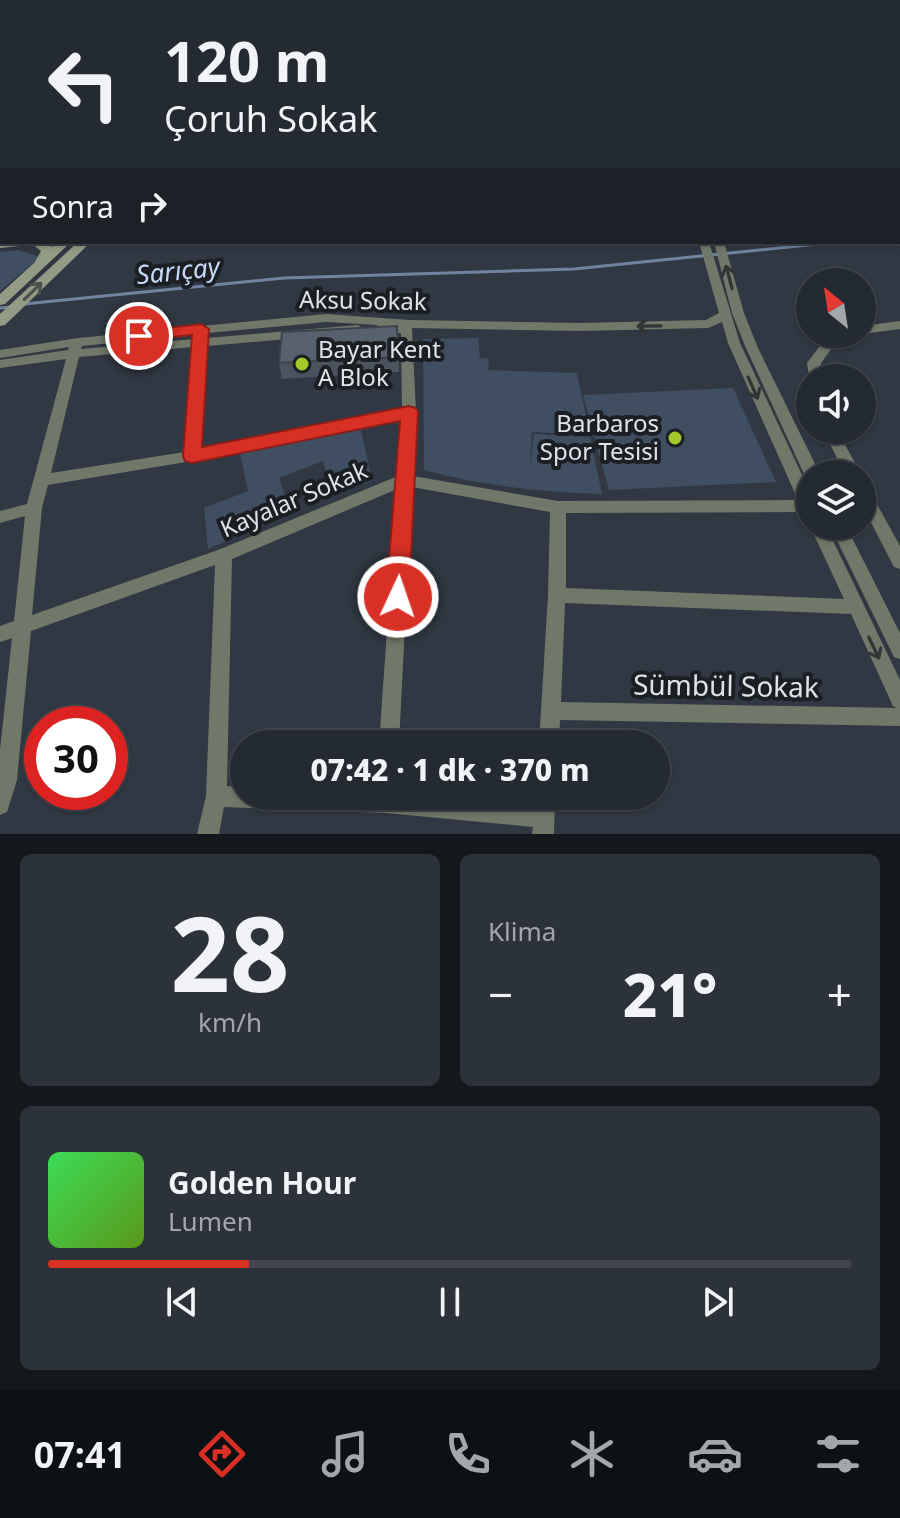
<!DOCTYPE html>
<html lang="tr">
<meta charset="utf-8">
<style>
:root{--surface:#242a32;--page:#2c323a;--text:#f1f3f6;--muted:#a3a7ac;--line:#41464d;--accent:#d93025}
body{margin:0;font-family:"Noto Sans",sans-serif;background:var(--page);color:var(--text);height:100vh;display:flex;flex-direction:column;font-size:30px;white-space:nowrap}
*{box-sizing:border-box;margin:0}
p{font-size:26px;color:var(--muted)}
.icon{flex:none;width:44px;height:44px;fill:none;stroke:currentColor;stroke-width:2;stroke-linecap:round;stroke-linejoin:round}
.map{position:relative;height:834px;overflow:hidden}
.side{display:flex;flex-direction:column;gap:20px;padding:20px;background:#14171c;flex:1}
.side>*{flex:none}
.top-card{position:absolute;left:0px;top:0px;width:900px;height:244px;box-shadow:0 2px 6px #0004,0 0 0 2px var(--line);background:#242a32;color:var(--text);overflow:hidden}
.needle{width:52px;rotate:330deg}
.tools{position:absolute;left:796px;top:268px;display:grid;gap:16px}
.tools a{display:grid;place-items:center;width:80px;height:80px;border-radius:50%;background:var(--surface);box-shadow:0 2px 6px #0004,0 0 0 2px var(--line);font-size:40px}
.speed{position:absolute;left:24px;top:706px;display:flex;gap:16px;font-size:40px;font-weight:700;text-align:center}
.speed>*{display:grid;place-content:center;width:104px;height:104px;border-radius:50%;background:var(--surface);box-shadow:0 2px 6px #0004,0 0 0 2px var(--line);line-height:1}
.speed .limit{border:12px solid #d22;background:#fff;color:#111}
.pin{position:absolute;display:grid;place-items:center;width:68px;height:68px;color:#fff;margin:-34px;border:4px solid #fff;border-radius:50%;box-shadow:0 2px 8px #0007}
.me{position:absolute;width:88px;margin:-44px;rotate:3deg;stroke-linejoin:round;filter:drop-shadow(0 0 6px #0008)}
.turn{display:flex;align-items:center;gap:28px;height:168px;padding:0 32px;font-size:36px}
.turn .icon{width:104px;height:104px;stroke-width:2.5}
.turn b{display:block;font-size:56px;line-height:68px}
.then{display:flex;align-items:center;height:76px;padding:0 32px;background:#0003;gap:16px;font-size:30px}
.big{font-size:60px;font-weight:800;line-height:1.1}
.side .tile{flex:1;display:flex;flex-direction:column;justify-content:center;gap:12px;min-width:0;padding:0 28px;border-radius:12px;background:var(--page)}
.side .dial{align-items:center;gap:0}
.dial b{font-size:104px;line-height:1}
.song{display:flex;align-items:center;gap:24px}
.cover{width:96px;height:96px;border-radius:12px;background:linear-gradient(135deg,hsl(130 70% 55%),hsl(90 70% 35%))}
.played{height:8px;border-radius:4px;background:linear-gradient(90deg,var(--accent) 25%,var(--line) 25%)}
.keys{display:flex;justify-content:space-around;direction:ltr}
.heat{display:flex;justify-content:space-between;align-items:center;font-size:44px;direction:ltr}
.side .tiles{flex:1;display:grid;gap:20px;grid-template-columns:1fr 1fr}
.tile:last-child{grid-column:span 2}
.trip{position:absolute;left:230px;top:730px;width:440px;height:80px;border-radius:40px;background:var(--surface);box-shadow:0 2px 6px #0004,0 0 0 2px var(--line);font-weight:800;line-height:80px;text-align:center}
.tabs{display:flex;height:128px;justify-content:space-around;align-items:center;background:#0e1114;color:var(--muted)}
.tabs .icon{width:56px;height:56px}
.tabs .on{color:var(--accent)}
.tabs b{font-size:36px;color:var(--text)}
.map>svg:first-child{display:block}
.green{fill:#404e62}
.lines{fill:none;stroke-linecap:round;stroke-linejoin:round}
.stream{stroke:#7084a1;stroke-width:3}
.street{fill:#727869;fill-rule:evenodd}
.secondary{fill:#939b84;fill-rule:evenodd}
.wall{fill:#4b535e}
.building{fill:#57606d;stroke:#3d434c;stroke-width:2}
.oneway{stroke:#313535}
.oneway2{stroke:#4b514a}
.route{fill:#d93025;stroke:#8d1f18;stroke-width:2}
.poi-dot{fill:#a2c928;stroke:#1b1f24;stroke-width:3}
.labels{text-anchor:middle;stroke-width:8;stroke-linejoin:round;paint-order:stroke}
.street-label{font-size:24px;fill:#dee3ea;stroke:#1b1f24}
.poi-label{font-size:24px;fill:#dee3ea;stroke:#1b1f24;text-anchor:start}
.water-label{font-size:26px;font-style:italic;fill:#c5daf9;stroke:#1b1f24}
.near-street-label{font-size:28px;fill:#dee3ea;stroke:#1b1f24}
</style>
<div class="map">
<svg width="900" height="834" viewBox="0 0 900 834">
<rect width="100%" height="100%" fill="#303843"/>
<g class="green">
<polygon points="18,250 40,257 0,291 0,252"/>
<path d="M478,338L480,358L489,359L488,370L577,373L590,435L532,432L530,467L534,434L590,437L602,494C540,492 483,486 424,470L423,339Z"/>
<polygon points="733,388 776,482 609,490 583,395"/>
<polygon points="361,430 372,481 333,495 323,461 279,478 291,513 208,549 204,508 248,491 240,453"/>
</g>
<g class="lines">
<g class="stream">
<polyline points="24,304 284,278 574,269 838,242"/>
<polyline points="0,308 11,307"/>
</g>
<g class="street">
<polygon points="344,0 358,2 344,2"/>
<polygon points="399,0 423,0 426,2 402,2"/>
<rect x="535" y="0" width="6" height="2"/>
<polygon points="595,0 646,0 643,2 592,2"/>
<polygon points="654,0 661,0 662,2 655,2"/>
<polygon points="764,0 771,0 773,2 766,2"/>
<rect x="0" y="14" width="2" height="4"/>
<polygon points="898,16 900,16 898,21"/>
<rect x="0" y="31" width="2" height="4"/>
<polygon points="898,44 900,44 898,49"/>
<rect x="0" y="49" width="2" height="4"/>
<rect x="0" y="69" width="2" height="4"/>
<rect x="898" y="78" width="2" height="5"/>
<polygon points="898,101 900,102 900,108 898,107"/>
<polygon points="2,108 2,114 0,115 0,109"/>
<rect x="0" y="132" width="2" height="6"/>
<polygon points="898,135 900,136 900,142 898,141"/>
<rect x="0" y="166" width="2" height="6"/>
<rect x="0" y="202" width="2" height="10"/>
<path d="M699,242H709L740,343L810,492V515L804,512L566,513V588L844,599L810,526H826L900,680V726L560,720L559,744H539L548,595L550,512L412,487L399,744H379L397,489L232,559L227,786L244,787V796H422L534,807L535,796H555L554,834H532L533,827L386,813L224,807L219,834H197L206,796L215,565L31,631L17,780L7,812L0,815V750L12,638L0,642V626L14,621L25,516L0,523V511L27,504L66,359L0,368V360L68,350L69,347L0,358V350L78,338L326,314L409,320L579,323L706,320L719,313ZM326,322L378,325L373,329L375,332L401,333L402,409L200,449L206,346L358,333L364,329L358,325L207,338V333ZM722,322L728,343L798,500L558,501L413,476L416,412L412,328L579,331L708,328ZM195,335L194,339L81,349L82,346ZM193,347L185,452L51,473L79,357ZM402,418L398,476L218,550L32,615L42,508L48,485L192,461ZM565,603L851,614L893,706L897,708L561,702Z"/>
<polygon points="714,242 724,242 744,313 758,348 820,474 810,474 810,479 804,474 746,348 732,313"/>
<polygon points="900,321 900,329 862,334 862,326"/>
<polygon points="829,334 842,334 821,363 822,378 810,378 810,381 807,363"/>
<polygon points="823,430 837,430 861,474 845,474"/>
<polygon points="862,484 867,486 900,546 900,569 894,567 862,505"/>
<polygon points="830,526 846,526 900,633 900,659 894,657"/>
</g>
<g class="secondary">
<polygon points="898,148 900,148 898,155"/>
<polygon points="0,240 2,242 26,242 20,246 0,248"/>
<polygon points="30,242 44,242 52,247 58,242 71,242 5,304 0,305 0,294 35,262 41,251"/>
<polygon points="78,242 91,242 5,325 0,326 0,314"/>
</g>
</g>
<g class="wall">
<polygon points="2,81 2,101 0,97 0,82"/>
<polygon points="398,341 399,372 282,379 279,363"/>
</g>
<polygon class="building" points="397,326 398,357 279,363 282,332"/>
<defs><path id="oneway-shaft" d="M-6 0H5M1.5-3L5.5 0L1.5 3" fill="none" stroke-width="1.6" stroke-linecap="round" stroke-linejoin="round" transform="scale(2)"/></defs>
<g class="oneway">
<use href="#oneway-shaft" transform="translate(729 277) rotate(-105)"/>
<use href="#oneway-shaft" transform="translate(649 326) rotate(179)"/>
<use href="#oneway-shaft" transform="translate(753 388) rotate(66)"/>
<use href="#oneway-shaft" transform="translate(874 648) rotate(64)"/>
</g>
<use class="oneway2" href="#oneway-shaft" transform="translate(33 291) rotate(-44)"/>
<polygon class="route" points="201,324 209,329 202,447 409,406 416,408 418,412 409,597 405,604 398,607 390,604 386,597 400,421 192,463 185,461 183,456 192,335 139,341 131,336 139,331"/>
<g class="poi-dot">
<circle cx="302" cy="364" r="8"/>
<circle cx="675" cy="438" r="8"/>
</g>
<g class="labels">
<g class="street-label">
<text transform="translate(363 301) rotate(1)" y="8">Aksu Sokak</text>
<text transform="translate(294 500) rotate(-23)" y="8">Kayalar Sokak</text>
</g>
<g class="poi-label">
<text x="318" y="358">Bayar Kent<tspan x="318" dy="28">A Blok</tspan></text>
<text x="659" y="432" text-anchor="end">Barbaros<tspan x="659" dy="28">Spor Tesisi</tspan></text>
</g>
<g class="water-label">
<text transform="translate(178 271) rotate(-6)" y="9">Sarıçay</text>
</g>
<g class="near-street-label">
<text transform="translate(726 686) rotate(1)" y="10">Sümbül Sokak</text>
</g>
</g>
</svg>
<div class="tools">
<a><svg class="needle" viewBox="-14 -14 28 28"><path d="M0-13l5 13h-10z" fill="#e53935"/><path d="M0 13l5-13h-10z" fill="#a3a7ac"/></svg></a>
<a><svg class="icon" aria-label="sound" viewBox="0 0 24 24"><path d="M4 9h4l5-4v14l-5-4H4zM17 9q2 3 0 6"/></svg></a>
<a><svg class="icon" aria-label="layers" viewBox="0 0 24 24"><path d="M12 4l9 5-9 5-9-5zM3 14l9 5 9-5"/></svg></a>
</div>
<div class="speed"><div class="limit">30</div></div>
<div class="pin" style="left:139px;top:336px;background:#d93025"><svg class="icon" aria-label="arrive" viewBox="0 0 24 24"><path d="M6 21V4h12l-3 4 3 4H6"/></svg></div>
<svg class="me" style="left:398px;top:597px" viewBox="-20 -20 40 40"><circle r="17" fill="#d93025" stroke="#fff" stroke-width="3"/><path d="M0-11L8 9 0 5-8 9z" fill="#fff"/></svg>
<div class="trip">07:42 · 1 dk · 370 m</div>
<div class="top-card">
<div class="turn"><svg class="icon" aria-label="left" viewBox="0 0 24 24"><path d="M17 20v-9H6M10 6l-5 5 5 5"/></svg><div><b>120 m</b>Çoruh Sokak</div></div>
<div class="then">Sonra<svg class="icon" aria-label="right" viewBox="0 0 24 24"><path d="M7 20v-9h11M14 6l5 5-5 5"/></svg></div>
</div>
</div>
<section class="side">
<div class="tiles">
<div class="tile dial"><b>28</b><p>km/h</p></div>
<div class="tile"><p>Klima</p>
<div class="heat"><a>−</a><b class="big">21°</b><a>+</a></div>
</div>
<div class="tile">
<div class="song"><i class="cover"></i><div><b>Golden Hour</b><p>Lumen</p></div></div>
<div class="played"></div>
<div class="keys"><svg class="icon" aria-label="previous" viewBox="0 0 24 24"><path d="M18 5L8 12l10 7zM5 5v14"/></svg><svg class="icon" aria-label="pause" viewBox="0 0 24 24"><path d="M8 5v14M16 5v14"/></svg><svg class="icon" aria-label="next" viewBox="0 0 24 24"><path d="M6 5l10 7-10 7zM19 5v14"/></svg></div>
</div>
</div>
</section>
<nav class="tabs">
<b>07:41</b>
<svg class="icon on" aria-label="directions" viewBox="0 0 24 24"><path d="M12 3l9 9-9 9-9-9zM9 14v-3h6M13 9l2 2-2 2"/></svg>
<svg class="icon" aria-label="music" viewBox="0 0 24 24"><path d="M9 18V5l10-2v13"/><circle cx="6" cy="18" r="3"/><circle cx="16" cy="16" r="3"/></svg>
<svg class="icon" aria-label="phone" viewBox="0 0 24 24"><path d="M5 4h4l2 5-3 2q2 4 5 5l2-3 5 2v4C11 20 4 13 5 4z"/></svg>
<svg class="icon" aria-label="climate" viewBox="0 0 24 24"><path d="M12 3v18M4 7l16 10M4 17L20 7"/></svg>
<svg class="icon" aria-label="car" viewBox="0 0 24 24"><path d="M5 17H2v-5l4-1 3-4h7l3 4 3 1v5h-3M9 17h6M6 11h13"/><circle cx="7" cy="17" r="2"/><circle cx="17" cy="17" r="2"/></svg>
<svg class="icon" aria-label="filters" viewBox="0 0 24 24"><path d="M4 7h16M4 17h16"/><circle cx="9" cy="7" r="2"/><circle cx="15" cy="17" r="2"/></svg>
</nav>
